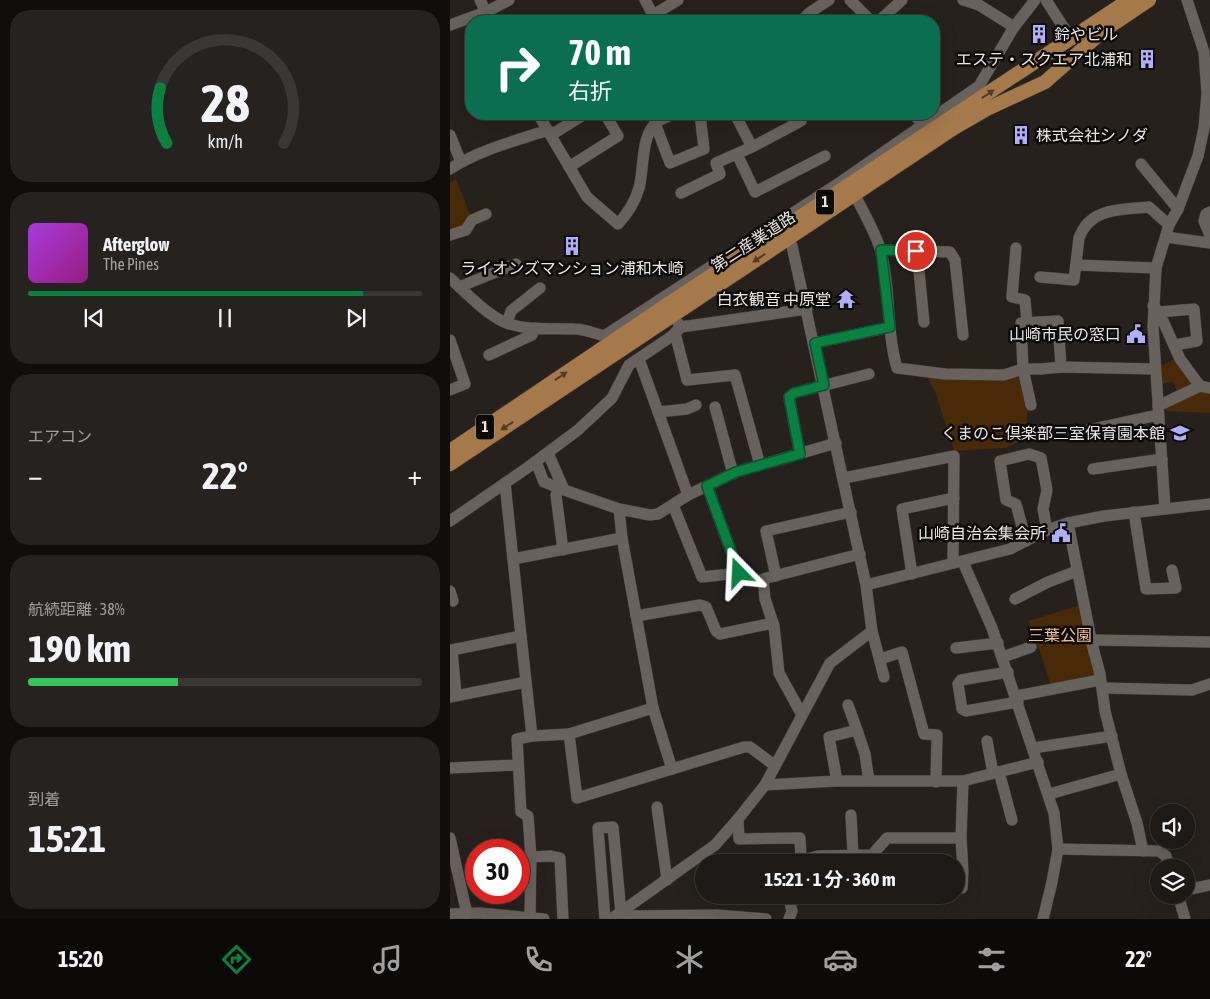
<!DOCTYPE html>
<html lang="ja">
<meta charset="utf-8">
<style>
:root{--surface:#1c1916;--page:#25221f;--text:#f1f3f6;--muted:#a0a0a1;--line:#3a3835;--accent:#0b8043}
body{margin:0;font-family:"Asap Condensed","Noto Sans JP",sans-serif;background:var(--page);color:var(--text);height:100vh;display:flex;flex-direction:column;font-size:19px;white-space:nowrap}
*{box-sizing:border-box;margin:0}
p{font-size:16px;color:var(--muted)}
.icon{flex:none;width:28px;height:28px;fill:none;stroke:currentColor;stroke-width:2;stroke-linecap:round;stroke-linejoin:round}
.map{position:relative;flex:1;overflow:hidden}
.panel{display:flex;flex-direction:column;gap:10px;padding:10px;background:#0f0e0c;width:450px}
.panel>*{flex:none}
.hud{position:absolute;left:15px;top:15px;width:475px;height:105px;border-radius:20px;box-shadow:0 5px 20px #0002,0 0 0 1px var(--line);background:#0b6e4f;color:#fff;overflow:hidden}
.controls{position:absolute;left:700px;top:804px;display:grid;gap:10px}
.controls a{display:grid;place-items:center;width:45px;height:45px;border-radius:50%;background:var(--surface);box-shadow:0 5px 20px #0002,0 0 0 1px var(--line);font-size:25px}
.speed{position:absolute;left:15px;top:839px;display:flex;gap:10px;font-size:25px;font-weight:700;text-align:center}
.speed>*{display:grid;place-content:center;width:65px;height:65px;border-radius:50%;background:var(--surface);box-shadow:0 5px 20px #0002,0 0 0 1px var(--line);line-height:1}
.speed .limit{border:8px solid #d22;background:#fff;color:#111}
.pin{position:absolute;display:grid;place-items:center;width:42px;height:42px;color:#fff;margin:-21px;border:2px solid #fff;border-radius:50%;box-shadow:0 1px 5px #0007}
.me{position:absolute;width:55px;margin:-28px;rotate:339deg;stroke-linejoin:round;filter:drop-shadow(0 0 4px #0008)}
.turn{display:flex;align-items:center;gap:18px;height:105px;padding:0 20px;font-size:22px}
.turn .icon{width:65px;height:65px;stroke-width:2.5}
.turn b{display:block;font-size:35px;line-height:42px}
.big{font-size:38px;font-weight:700;line-height:1.1}
.panel .tile{flex:1;display:flex;flex-direction:column;justify-content:center;gap:8px;min-width:0;padding:0 18px;border-radius:20px;background:var(--page)}
.panel .dial{align-items:center;gap:0}
.dial svg{height:130px;overflow:visible;fill:none;stroke:var(--line);stroke-width:7;stroke-linecap:round;text-anchor:middle}
.dial text{fill:var(--text);stroke:none}
.song{display:flex;align-items:center;gap:15px}
.cover{width:60px;height:60px;border-radius:8px;background:linear-gradient(135deg,hsl(280 70% 55%),hsl(310 70% 35%))}
.played{height:5px;border-radius:2px;background:linear-gradient(90deg,var(--accent) 85%,var(--line) 85%)}
.keys{display:flex;justify-content:space-around;direction:ltr}
.heat{display:flex;justify-content:space-between;align-items:center;font-size:28px;direction:ltr}
.charge{height:8px;border-radius:4px;background:linear-gradient(90deg,#34c759 38%,var(--line) 0)}
.trip{position:absolute;left:245px;top:854px;width:270px;height:50px;border-radius:25px;background:var(--surface);box-shadow:0 5px 20px #0002,0 0 0 1px var(--line);font-weight:700;line-height:50px;text-align:center}
.menu{display:flex;height:80px;justify-content:space-around;align-items:center;background:#0b0a09;color:var(--muted)}
.menu .icon{width:35px;height:35px}
.menu .current{color:var(--accent)}
.menu b{font-size:22px;color:var(--text)}
main{display:flex;flex:1;min-height:0}
.map>svg:first-child{display:block}
.green{fill:#482a08}
.lines{fill:none;stroke-linecap:round;stroke-linejoin:round}
.minor-casing{stroke:#3f3b37;stroke-width:12}
.major-casing{stroke:#3f3b37;stroke-width:15}
.minor{stroke:#67625d;stroke-width:11}
.major{stroke:#a5794a;stroke-width:14}
.oneway{fill:#513c27}
.route-casing{stroke:#07532c;stroke-width:12}
.route{stroke:#0b8043;stroke-width:9}
.labels{text-anchor:middle;stroke-width:5;stroke-linejoin:round;paint-order:stroke}
.shield{fill:#0d0b0a;stroke:#a7a4a2;stroke-width:1}
.shield-label{font-size:15px;font-weight:bold;fill:#e9e6e3}
.poi-label{font-size:16px;fill:#e9e6e3;stroke:#0d0b0a;text-anchor:end}
.street-label{font-size:16px;fill:#e9e6e3;stroke:#0d0b0a}
.park-label{font-size:16px;fill:#f4c090;stroke:#0d0b0a}
</style>
<main>
<section class="panel">
<div class="tile dial"><svg viewBox="0 0 100 80">
<path d="M14 69A42 42 0 1 1 86 69"/>
<path d="M14 69A42 42 0 0 1 10 35" stroke="#0b8043"/>
<text x="50" y="56" font-size="32" font-weight="700">28</text>
<text x="50" y="72" font-size="11">km/h</text>
</svg></div>
<div class="tile">
<div class="song"><i class="cover"></i><div><b>Afterglow</b><p>The Pines</p></div></div>
<div class="played"></div>
<div class="keys"><svg class="icon" aria-label="previous" viewBox="0 0 24 24"><path d="M18 5L8 12l10 7zM5 5v14"/></svg><svg class="icon" aria-label="pause" viewBox="0 0 24 24"><path d="M8 5v14M16 5v14"/></svg><svg class="icon" aria-label="next" viewBox="0 0 24 24"><path d="M6 5l10 7-10 7zM19 5v14"/></svg></div>
</div>
<div class="tile"><p>エアコン</p>
<div class="heat"><a>−</a><b class="big">22°</b><a>+</a></div>
</div>
<div class="tile"><p>航続距離 · 38%</p><b class="big">190 km</b><div class="charge"></div></div>
<div class="tile"><p>到着</p><b class="big">15:21</b></div>
</section>
<div class="map">
<svg width="760" height="919" viewBox="0 0 760 919">
<rect width="100%" height="100%" fill="#26211d"/>
<g class="green">
<polygon points="6,179 21,217 15,228 0,232 0,183"/>
<polygon points="726,358 742,383 727,392 723,381 713,384 711,366"/>
<polygon points="475,373 568,376 579,394 575,439 555,448 504,451 486,394"/>
<polygon points="747,390 760,393 760,413 715,411 717,408"/>
<polygon points="631,605 647,674 645,678 601,687 594,663 578,621"/>
</g>
<g class="lines">
<g class="minor-casing">
<g id="minor">
<polyline points="30,0 40,21"/>
<polyline points="195,0 203,15 228,0"/>
<polyline points="400,0 421,21"/>
<polyline points="513,0 529,5 564,27"/>
<polyline points="596,0 621,39"/>
<polyline points="352,21 359,13 379,0"/>
<polyline points="429,21 452,0"/>
<polyline points="0,25 36,12 59,0"/>
<path d="M88,114L137,197L168,224C178,213 185,203 189,188C194,170 191,139 204,125C209,119 217,117 224,114"/>
<polyline points="258,114 264,114"/>
<polyline points="347,114 348,114"/>
<polyline points="463,114 473,124"/>
<polyline points="205,123 220,163 254,149 250,114"/>
<polyline points="0,135 11,162"/>
<polyline points="101,135 135,114"/>
<polyline points="302,147 351,121"/>
<polyline points="287,154 305,192 375,156"/>
<polyline points="691,164 728,209"/>
<polyline points="119,167 168,136 155,114"/>
<path d="M0,169C29,150 65,141 98,130"/>
<polyline points="231,193 270,174 266,163 302,147 285,114"/>
<path d="M405,195C413,212 427,235 431,252C441,290 436,330 447,368L495,374L554,375L573,369H591L611,367L705,369"/>
<polyline points="760,212 756,214 754,221 760,236"/>
<polyline points="0,235 16,230 22,220 36,214"/>
<polyline points="716,237 760,243"/>
<polyline points="339,239 342,246 416,585 422,631 434,677"/>
<polyline points="566,248 562,297 575,300 577,322"/>
<polyline points="431,250 500,252 505,260 513,335"/>
<polyline points="467,251 474,322"/>
<polyline points="626,265 706,268"/>
<path d="M590,277L624,280L629,238C640,207 671,210 699,207L719,225"/>
<path d="M0,278C15,292 36,314 54,322C75,331 102,328 124,329C134,329 144,333 154,336L392,181L529,86L564,27L585,0"/>
<polyline points="9,287 66,264"/>
<polyline points="703,306 709,312 730,359 750,386"/>
<polyline points="709,312 744,309 747,341 725,345"/>
<polyline points="57,323 61,311 90,288"/>
<polyline points="228,323 231,327 357,309"/>
<polyline points="225,333 237,380 285,375 310,465"/>
<polyline points="0,340 15,384 0,390"/>
<polyline points="365,343 440,327"/>
<polyline points="39,355 82,335 85,328"/>
<polyline points="189,359 238,495"/>
<polyline points="581,405 573,369 571,323 608,321 611,367"/>
<polyline points="708,406 750,386 760,388"/>
<polyline points="265,407 283,474"/>
<polyline points="208,412 237,409 246,405"/>
<polyline points="620,434 708,415"/>
<polyline points="98,453 114,490 169,509 200,515 208,514 238,495 286,472 386,443"/>
<polyline points="350,454 339,397 344,393 419,374"/>
<polyline points="86,462 94,482 114,490"/>
<polyline points="643,469 712,459"/>
<polyline points="394,478 504,456 503,563"/>
<polyline points="109,488 106,495 113,550"/>
<polyline points="223,505 252,577 289,573 257,486"/>
<polyline points="169,509 172,538 203,708 222,769"/>
<polyline points="715,509 703,327 706,268 719,225 728,209 748,156 754,128 757,93 754,52 737,0"/>
<polyline points="684,512 696,589 726,588 722,570"/>
<polyline points="0,521 77,468 128,430 162,398 179,365 222,336 231,327"/>
<polyline points="618,523 642,644 650,674 655,711 671,774 687,823 693,851"/>
<polyline points="576,541 566,504 556,500 550,461 579,454 591,458 597,490 593,509 597,530"/>
<polyline points="63,559 172,538"/>
<polyline points="513,562 542,628 604,813 608,849 602,882 593,919"/>
<polyline points="462,574 452,509 504,498"/>
<polyline points="326,576 316,531 401,512"/>
<polyline points="416,585 560,549 597,530 618,523 654,516 760,504"/>
<polyline points="0,591 3,601"/>
<polyline points="565,599 598,582 627,571"/>
<polyline points="186,616 250,605 256,607 266,631 270,634 323,623"/>
<polyline points="71,636 82,736"/>
<polyline points="641,640 760,642"/>
<polyline points="506,648 548,643"/>
<polyline points="553,657 581,647"/>
<polyline points="430,659 452,652 474,734 487,735 486,782"/>
<polyline points="558,672 511,680 508,684 512,709 516,711 568,702"/>
<polyline points="652,688 742,690 760,684"/>
<polyline points="6,695 2,650 71,636 55,483"/>
<polyline points="566,696 650,680"/>
<polyline points="0,697 76,682"/>
<polyline points="398,705 407,730"/>
<polyline points="352,715 329,673 324,626 315,599 313,579 410,554"/>
<polyline points="119,734 127,798 294,747 300,747 324,765"/>
<polyline points="537,741 543,773"/>
<polyline points="583,748 662,736"/>
<polyline points="0,768 68,765"/>
<polyline points="549,772 562,820"/>
<polyline points="387,781 379,737 407,730 415,754 419,781"/>
<polyline points="315,785 387,781 513,781 588,762"/>
<polyline points="599,794 671,774"/>
<polyline points="207,807 217,880"/>
<polyline points="401,815 403,855"/>
<polyline points="288,819 289,839 350,838 351,859 357,859"/>
<polyline points="0,838 17,914"/>
<polyline points="608,849 709,851 716,856 719,868"/>
<polyline points="81,857 101,856 110,858 113,919"/>
<polyline points="357,862 357,859 368,856 422,855 437,838 511,838"/>
<polyline points="512,888 513,872 511,838 513,781"/>
<polyline points="736,890 760,885"/>
<polyline points="338,895 342,911 339,919"/>
<polyline points="728,895 735,919"/>
<polyline points="0,914 29,913 94,919"/>
<polyline points="80,917 81,857 78,816 71,812 67,739 82,736 119,734 203,708"/>
<polyline points="155,919 148,828 163,827 171,913 177,916 267,915 316,919"/>
<polyline points="161,919 265,845 288,819 315,785 380,663 422,631"/>
</g>
</g>
<g class="major-casing">
<g id="major">
<polyline points="0,451 215,306 679,0"/>
<polyline points="0,464 504,128 537,109 595,82 653,31 699,0"/>
</g>
</g>
<use href="#minor" class="minor"/>
<use href="#major" class="major"/>
</g>
<defs><path id="oneway-solid" d="M-6-.8H1V-3.2L6.5 0L1 3.2V.8H-6Z" transform="scale(1.25)"/></defs>
<g class="oneway">
<use href="#oneway-solid" transform="translate(538 94) rotate(-34)"/>
<use href="#oneway-solid" transform="translate(309 258) rotate(147)"/>
<use href="#oneway-solid" transform="translate(111 376) rotate(-34)"/>
<use href="#oneway-solid" transform="translate(57 426) rotate(146)"/>
</g>
<g class="lines">
<g class="route-casing">
<polyline id="route" points="289,573 257,486 286,472 350,454 339,397 344,393 374,385 365,343 440,327 431,250 466,251"/>
</g>
<use href="#route" class="route"/>
</g>
<defs>
<g id="building-bare" transform="scale(1.5)"><path d="M-4-6H4V6H1V3H-1V6H-4ZM-2.5-4.3h1.7v1.8h-1.7ZM.8-4.3h1.7v1.8H.8ZM-2.5-1h1.7V.8h-1.7ZM.8-1h1.7V.8H.8Z" fill="#b1adfa" stroke="#0d0b0a" stroke-width="2.5" paint-order="stroke"/></g>
<g id="temple-bare" transform="scale(1.5)"><path d="M0-6L5-2H3V0L6.5 2.5H4V6H1.5V3h-3V6H-4V2.5H-6.5L-3 0V-2H-5Z" fill="#b1adfa" stroke="#0d0b0a" stroke-width="2.5" paint-order="stroke"/></g>
<g id="civic-bare" transform="scale(1.5)"><path d="M-.6-6.5H3V-4.5H.6V-3L4-1V1h2V6H-6V1h2V-1L-.6-3ZM-1.2 2.5V6h2.4V2.5Z" fill="#b1adfa" stroke="#0d0b0a" stroke-width="2.5" paint-order="stroke"/></g>
<g id="school-bare" transform="scale(1.5)"><path d="M0-5L7-2L0 1L-7-2ZM-4 1L0 2.5L4 1V4Q0 6-4 4Z" fill="#b1adfa" stroke="#0d0b0a" stroke-width="2.5" paint-order="stroke"/></g>
</defs>
<g fill-rule="evenodd">
<use href="#building-bare" x="589" y="34"/>
<use href="#building-bare" x="697" y="59"/>
<use href="#building-bare" x="571" y="135"/>
<use href="#building-bare" x="122" y="246"/>
<use href="#temple-bare" x="396" y="299"/>
<use href="#civic-bare" x="686" y="334"/>
<use href="#school-bare" x="730" y="433"/>
<use href="#civic-bare" x="611" y="533"/>
</g>
<g class="labels">
<g class="shield">
<rect x="366" y="189.5" width="18" height="25" rx="4"/>
<rect x="26" y="414.5" width="18" height="25" rx="4"/>
</g>
<g class="shield-label">
<text x="375" y="207">1</text>
<text x="35" y="432">1</text>
</g>
<g class="poi-label">
<text x="604" y="40" text-anchor="start">鈴やビル</text>
<text x="682" y="65">エステ・スクエア北浦和</text>
<text x="586" y="141" text-anchor="start">株式会社シノダ</text>
<text x="122" y="274" text-anchor="middle">ライオンズマンション浦和木崎</text>
<text x="381" y="305">白衣観音 中原堂</text>
<text x="671" y="340">山崎市民の窓口</text>
<text x="715" y="439">くまのこ倶楽部三室保育園本館</text>
<text x="596" y="539">山崎自治会集会所</text>
</g>
<g class="street-label">
<text transform="translate(303 241) rotate(-33)" y="6">第二産業道路</text>
</g>
<g class="park-label">
<text x="610" y="641">三葉公園</text>
</g>
</g>
</svg>
<div class="controls">
<a><svg class="icon" aria-label="sound" viewBox="0 0 24 24"><path d="M4 9h4l5-4v14l-5-4H4zM17 9q2 3 0 6"/></svg></a>
<a><svg class="icon" aria-label="layers" viewBox="0 0 24 24"><path d="M12 4l9 5-9 5-9-5zM3 14l9 5 9-5"/></svg></a>
</div>
<div class="speed"><div class="limit">30</div></div>
<div class="pin" style="left:466px;top:251px;background:#d93025"><svg class="icon" aria-label="arrive" viewBox="0 0 24 24"><path d="M6 21V4h12l-3 4 3 4H6"/></svg></div>
<svg class="me" style="left:289px;top:573px" viewBox="-20 -20 40 40"><path d="M0-17L14 15 0 8-14 15z" fill="#0b8043" stroke="#fff" stroke-width="4"/></svg>
<div class="trip">15:21 · 1 分 · 360 m</div>
<div class="hud">
<div class="turn"><svg class="icon" aria-label="right" viewBox="0 0 24 24"><path d="M7 20v-9h11M14 6l5 5-5 5"/></svg><div><b>70 m</b>右折</div></div>
</div>
</div>
</main>
<nav class="menu">
<b>15:20</b>
<svg class="icon current" aria-label="directions" viewBox="0 0 24 24"><path d="M12 3l9 9-9 9-9-9zM9 14v-3h6M13 9l2 2-2 2"/></svg>
<svg class="icon" aria-label="music" viewBox="0 0 24 24"><path d="M9 18V5l10-2v13"/><circle cx="6" cy="18" r="3"/><circle cx="16" cy="16" r="3"/></svg>
<svg class="icon" aria-label="phone" viewBox="0 0 24 24"><path d="M5 4h4l2 5-3 2q2 4 5 5l2-3 5 2v4C11 20 4 13 5 4z"/></svg>
<svg class="icon" aria-label="climate" viewBox="0 0 24 24"><path d="M12 3v18M4 7l16 10M4 17L20 7"/></svg>
<svg class="icon" aria-label="car" viewBox="0 0 24 24"><path d="M5 17H2v-5l4-1 3-4h7l3 4 3 1v5h-3M9 17h6M6 11h13"/><circle cx="7" cy="17" r="2"/><circle cx="17" cy="17" r="2"/></svg>
<svg class="icon" aria-label="filters" viewBox="0 0 24 24"><path d="M4 7h16M4 17h16"/><circle cx="9" cy="7" r="2"/><circle cx="15" cy="17" r="2"/></svg>
<b>22°</b>
</nav>
